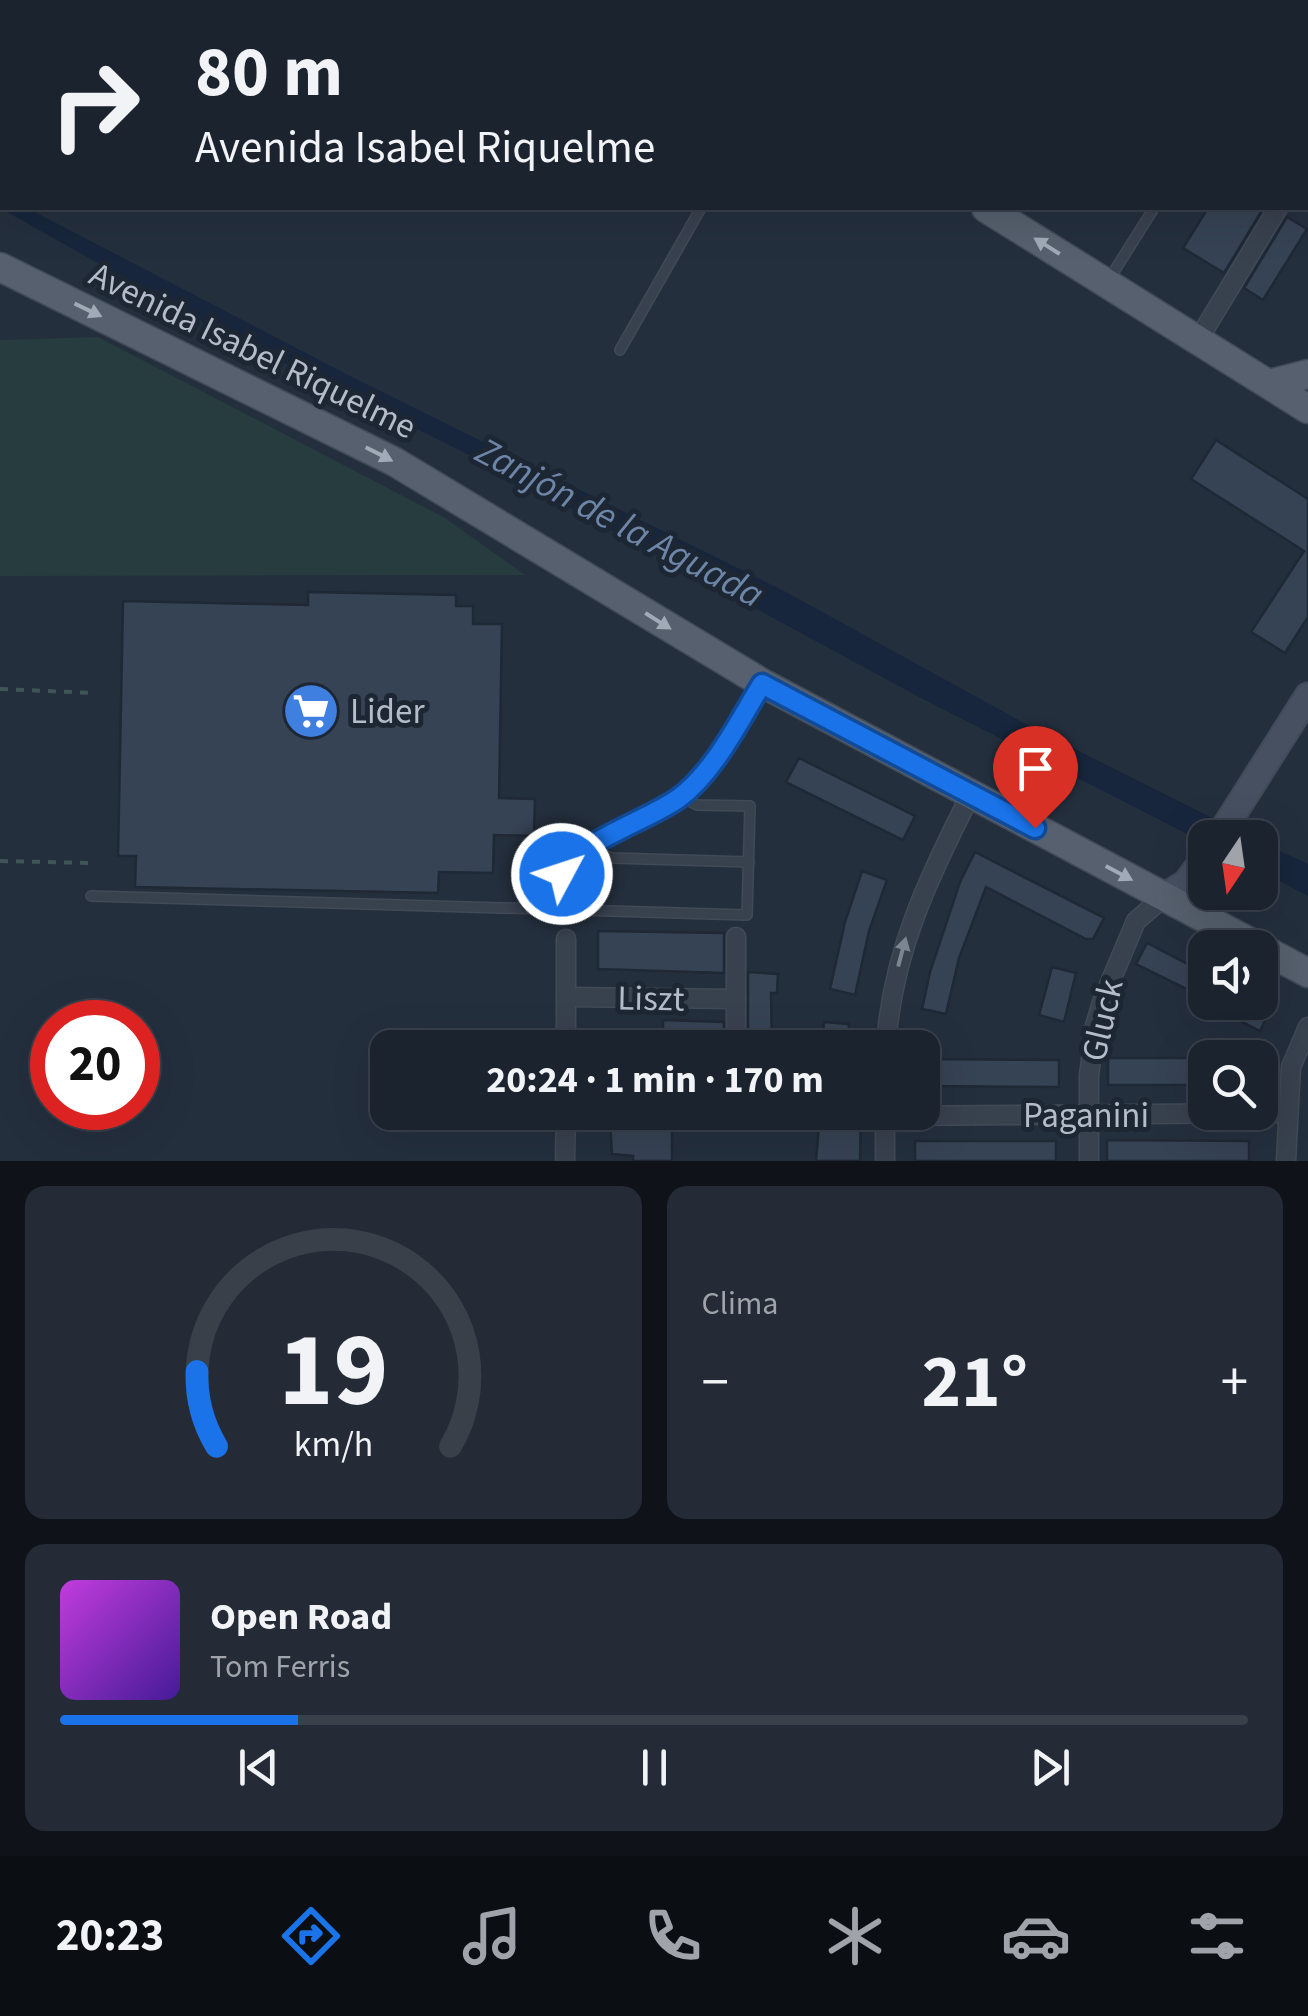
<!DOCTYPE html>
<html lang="es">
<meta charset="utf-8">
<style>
:root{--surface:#1b232e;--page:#242b36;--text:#f1f3f6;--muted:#a0a4aa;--line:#39404a;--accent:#1a73e8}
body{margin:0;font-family:"Source Sans 3",sans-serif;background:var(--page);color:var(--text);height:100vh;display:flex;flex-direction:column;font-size:38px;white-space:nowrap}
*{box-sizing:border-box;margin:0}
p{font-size:32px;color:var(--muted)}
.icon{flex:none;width:55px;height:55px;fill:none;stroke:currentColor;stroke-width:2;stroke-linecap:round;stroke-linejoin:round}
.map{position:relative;height:1161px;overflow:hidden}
.panel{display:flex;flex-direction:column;gap:25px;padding:25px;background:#0f1319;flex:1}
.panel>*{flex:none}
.top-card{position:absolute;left:0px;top:0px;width:1310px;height:210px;box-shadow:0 10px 40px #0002,0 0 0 2px var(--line);background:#1b232e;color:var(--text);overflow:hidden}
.needle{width:65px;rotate:193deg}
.controls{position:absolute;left:1188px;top:820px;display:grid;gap:20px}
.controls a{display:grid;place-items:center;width:90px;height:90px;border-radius:20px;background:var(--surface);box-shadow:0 10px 40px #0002,0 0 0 2px var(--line);font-size:50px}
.speed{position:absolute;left:30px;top:1000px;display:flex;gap:20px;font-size:50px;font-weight:700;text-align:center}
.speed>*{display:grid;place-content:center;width:130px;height:130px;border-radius:50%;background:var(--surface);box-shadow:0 10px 40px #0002,0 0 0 2px var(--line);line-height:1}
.speed .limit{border:15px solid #d22;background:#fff;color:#111}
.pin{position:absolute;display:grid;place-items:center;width:85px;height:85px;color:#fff;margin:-102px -42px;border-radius:50% 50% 50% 0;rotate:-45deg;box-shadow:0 0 10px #0007}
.pin .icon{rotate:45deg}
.me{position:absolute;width:110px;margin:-55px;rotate:50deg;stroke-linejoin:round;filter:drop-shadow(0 0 8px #0008)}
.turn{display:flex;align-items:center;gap:35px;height:210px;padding:0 30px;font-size:45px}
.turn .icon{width:130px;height:130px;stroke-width:2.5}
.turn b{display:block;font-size:70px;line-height:85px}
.big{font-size:75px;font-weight:700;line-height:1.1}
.panel .card{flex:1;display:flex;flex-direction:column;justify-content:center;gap:15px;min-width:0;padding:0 35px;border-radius:20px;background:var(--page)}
.panel .dial{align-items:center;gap:0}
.dial svg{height:260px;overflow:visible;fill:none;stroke:var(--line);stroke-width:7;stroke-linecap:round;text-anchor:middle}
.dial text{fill:var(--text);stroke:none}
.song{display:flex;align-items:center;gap:30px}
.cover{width:120px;height:120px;border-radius:15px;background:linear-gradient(135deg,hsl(290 70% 55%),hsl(260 70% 35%))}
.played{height:10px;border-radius:5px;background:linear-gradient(90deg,var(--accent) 20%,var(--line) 20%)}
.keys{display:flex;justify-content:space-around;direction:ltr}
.heat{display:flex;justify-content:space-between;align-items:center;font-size:55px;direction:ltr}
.panel .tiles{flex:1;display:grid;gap:25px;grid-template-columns:1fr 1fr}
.card:last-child{grid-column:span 2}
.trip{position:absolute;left:370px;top:1030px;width:570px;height:100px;border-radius:20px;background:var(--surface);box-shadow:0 10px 40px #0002,0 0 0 2px var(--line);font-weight:700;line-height:100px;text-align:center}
.tabs{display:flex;height:160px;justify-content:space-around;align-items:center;background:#0b0e12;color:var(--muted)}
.tabs .icon{width:70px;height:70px}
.tabs .on{color:var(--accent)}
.tabs b{font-size:45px;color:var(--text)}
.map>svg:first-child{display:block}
.green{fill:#263c3f}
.water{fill:#17263c}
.building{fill:#364354;stroke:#1f2835;stroke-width:2.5}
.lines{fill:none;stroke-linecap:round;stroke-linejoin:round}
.lane-casing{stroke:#414a57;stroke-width:12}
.street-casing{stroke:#414a57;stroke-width:21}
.secondary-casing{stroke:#414a57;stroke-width:29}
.primary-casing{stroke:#414a57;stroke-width:31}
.path{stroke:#3f5557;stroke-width:4;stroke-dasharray:8 8;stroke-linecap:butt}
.lane{stroke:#38414e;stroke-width:9}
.street{stroke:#38414e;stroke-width:18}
.secondary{stroke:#465061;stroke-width:25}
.primary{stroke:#56606e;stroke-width:28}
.oneway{fill:#a1aab7}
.oneway2{fill:#7c8592}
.route-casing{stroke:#114b97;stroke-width:25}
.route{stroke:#1a73e8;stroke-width:18}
.labels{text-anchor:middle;stroke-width:10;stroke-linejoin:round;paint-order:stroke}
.street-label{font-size:35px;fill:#b4bcc9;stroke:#1d2633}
.poi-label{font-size:35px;fill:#b4bcc9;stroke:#1d2633;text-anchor:start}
.water-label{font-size:38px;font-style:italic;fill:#6d86a8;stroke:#1d2633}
</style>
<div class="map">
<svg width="1308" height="1161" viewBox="0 0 1308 1161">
<rect width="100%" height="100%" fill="#242f3e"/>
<polygon class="green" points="98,337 445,518 525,575 0,576 0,340"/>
<g class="water">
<polygon points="0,192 2,208 27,208 350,376 786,592 1031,727 1250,837 1205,838 1205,843 921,698 509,475 197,319 0,208"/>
<polygon points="1260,842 1308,864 1308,896 1260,871"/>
</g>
<g class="building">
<polygon points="1208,208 1254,208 1261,212 1224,273 1183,248"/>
<polygon points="1287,217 1307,229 1263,300 1244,288"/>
<polygon points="1216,440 1308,499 1308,617 1285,653 1251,632 1304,551 1191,479"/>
<polygon points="308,592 456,595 456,606 473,606 473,624 502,624 499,798 535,799 534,836 494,835 493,873 439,872 438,893 135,887 136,856 118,856 123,601 308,605"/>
<polygon points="799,758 915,816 903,840 786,782"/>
<polygon points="975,852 1104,918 1093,939 1086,939 986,887 959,958 946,1014 922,1009 930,972 960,882"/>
<polygon points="862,871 887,880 869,931 855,995 830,989 845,922"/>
<polygon points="598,931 724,933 724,973 598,969"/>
<polygon points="1147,943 1199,970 1189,990 1136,964"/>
<polygon points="1052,967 1076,973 1064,1022 1039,1015"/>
<polygon points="748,972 778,974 777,993 771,993 772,1048 748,1048"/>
<polygon points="1204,1002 1274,1002 1260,1031"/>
<polygon points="663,1020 724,1022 724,1048 663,1048"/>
<polygon points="824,1022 849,1024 848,1048 822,1048"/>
<rect x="1108" y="1058" width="97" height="27"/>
<polygon points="922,1059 1059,1060 1059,1087 922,1086"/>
<polygon points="641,1112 666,1112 666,1125 672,1125 672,1161 633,1161 633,1156 612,1154 610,1123 641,1124"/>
<polygon points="820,1112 861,1112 860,1161 816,1161"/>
<polygon points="1107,1140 1249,1141 1249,1161 1107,1161"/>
<rect x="915" y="1141" width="141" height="20"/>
</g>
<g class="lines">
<g class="lane-casing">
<g id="lane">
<polyline points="124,0 128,2"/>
<polyline points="378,2 379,0"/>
<polyline points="1108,281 1154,208"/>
<polyline points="620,350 701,208"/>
<polyline points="588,849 612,858 749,862"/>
<polyline points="91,896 747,915 750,806 697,805 681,797"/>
<path d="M560,909C561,897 559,881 563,870C572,848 657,815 680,798C715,771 738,723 761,686"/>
</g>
</g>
<g class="street-casing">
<g id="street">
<polyline points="803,2 805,0"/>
<polyline points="1187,2 1187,0"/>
<polyline points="1198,340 1278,208"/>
<polyline points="566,997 736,999"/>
<polyline points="566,1048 566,939"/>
<polyline points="736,1048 736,937"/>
<path d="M886,1048C891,955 929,876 971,794"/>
<polyline points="885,1116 1286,1113"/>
<polyline points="565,1161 566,1112"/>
<polyline points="885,1161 885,1112"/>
<polyline points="1089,1161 1089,1076 1095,1026 1103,999 1136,921 1164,897"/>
<polyline points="1286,1161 1291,1067 1308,1027"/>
</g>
</g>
<g class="secondary-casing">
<g id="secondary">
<polyline points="1218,838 1308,696"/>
<polyline points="1164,897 1186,883 1205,858"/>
</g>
</g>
<g class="primary-casing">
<g id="primary">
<polyline points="655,0 659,2"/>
<polyline points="986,208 1308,409"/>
<polyline points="0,267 395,462 762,683 1308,973"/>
<polyline points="1269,384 1308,374"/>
</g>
</g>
<g class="path">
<polyline points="699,0 703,2"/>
<polyline points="0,689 94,693"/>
<polyline points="0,861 92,863"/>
</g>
<use href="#lane" class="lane"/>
<use href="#street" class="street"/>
<use href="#secondary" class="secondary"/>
<use href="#primary" class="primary"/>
</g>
<defs><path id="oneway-solid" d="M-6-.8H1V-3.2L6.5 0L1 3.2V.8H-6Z" transform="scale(2.5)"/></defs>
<g class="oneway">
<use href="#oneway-solid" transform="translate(1047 246) rotate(-148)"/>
<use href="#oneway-solid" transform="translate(88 310) rotate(26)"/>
<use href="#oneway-solid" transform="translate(379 454) rotate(27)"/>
<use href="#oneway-solid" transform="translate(658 621) rotate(32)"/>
<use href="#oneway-solid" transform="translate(1119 873) rotate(28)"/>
</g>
<use class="oneway2" href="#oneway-solid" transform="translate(902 952) rotate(-75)"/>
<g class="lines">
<g class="route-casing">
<path id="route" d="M562,874C574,843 651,819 679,798C715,771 739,721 762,684L1035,828"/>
</g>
<use href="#route" class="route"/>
</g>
<defs>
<g id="supermarket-disc" transform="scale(2.875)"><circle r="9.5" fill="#3f7fe0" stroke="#1d2633"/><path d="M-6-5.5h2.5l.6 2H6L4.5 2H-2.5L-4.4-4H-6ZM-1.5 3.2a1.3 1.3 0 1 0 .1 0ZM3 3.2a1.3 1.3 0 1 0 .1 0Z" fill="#fff"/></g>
</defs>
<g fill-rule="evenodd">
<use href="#supermarket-disc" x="311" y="711"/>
</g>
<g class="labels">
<g class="street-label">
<text transform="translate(253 350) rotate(26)" y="12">Avenida Isabel Riquelme</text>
<text transform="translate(651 998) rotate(1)" y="12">Liszt</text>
<text transform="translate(1102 1020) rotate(-77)" y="12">Gluck</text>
<text x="1086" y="1127">Paganini</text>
</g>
<g class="poi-label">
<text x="350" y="723">Lider</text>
</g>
<g class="water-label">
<text transform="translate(620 522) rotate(28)" y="13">Zanjón de la Aguada</text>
</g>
</g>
</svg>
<div class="controls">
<a><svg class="needle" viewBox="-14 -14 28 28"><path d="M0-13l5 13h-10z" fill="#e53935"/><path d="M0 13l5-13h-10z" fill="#a0a4aa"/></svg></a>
<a><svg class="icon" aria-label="sound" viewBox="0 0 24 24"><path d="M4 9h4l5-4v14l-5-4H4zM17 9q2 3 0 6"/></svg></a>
<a><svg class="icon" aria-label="search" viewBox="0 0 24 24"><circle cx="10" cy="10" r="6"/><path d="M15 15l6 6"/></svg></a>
</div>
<div class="speed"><div class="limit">20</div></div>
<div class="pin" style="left:1035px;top:828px;background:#d93025"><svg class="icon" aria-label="arrive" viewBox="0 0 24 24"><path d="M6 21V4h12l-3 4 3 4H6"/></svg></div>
<svg class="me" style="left:562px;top:874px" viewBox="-20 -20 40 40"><circle r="17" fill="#1a73e8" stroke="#fff" stroke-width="3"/><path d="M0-11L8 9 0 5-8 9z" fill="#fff"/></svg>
<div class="trip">20:24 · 1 min · 170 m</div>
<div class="top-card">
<div class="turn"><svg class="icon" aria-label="right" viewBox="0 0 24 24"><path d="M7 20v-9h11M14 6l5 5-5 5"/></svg><div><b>80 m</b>Avenida Isabel Riquelme</div></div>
</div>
</div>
<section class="panel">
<div class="tiles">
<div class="card dial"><svg viewBox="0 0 100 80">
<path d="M14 69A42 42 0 1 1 86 69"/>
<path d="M14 69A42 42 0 0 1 8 46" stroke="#1a73e8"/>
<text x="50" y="56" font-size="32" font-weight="700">19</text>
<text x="50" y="72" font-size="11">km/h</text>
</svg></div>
<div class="card"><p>Clima</p>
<div class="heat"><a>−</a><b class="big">21°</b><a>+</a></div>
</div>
<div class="card">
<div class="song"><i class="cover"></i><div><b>Open Road</b><p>Tom Ferris</p></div></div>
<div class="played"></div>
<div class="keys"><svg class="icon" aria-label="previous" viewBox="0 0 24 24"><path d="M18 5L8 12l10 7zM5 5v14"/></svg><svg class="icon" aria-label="pause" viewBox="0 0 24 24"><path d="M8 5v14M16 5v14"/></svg><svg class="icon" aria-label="next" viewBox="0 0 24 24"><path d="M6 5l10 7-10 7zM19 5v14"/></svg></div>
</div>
</div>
</section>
<nav class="tabs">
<b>20:23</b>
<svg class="icon on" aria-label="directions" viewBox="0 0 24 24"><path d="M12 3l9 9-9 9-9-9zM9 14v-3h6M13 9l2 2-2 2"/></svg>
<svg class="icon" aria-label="music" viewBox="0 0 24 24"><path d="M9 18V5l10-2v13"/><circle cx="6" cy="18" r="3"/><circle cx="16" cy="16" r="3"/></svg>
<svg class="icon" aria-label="phone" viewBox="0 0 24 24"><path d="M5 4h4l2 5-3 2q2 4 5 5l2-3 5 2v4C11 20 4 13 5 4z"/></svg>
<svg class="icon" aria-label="climate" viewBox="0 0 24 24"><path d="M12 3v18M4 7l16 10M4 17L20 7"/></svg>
<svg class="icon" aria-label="car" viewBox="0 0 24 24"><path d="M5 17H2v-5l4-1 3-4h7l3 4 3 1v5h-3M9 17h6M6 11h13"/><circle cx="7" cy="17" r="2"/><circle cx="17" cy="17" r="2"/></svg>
<svg class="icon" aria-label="filters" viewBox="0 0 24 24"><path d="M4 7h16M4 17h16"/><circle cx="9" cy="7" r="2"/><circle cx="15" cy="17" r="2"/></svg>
</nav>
